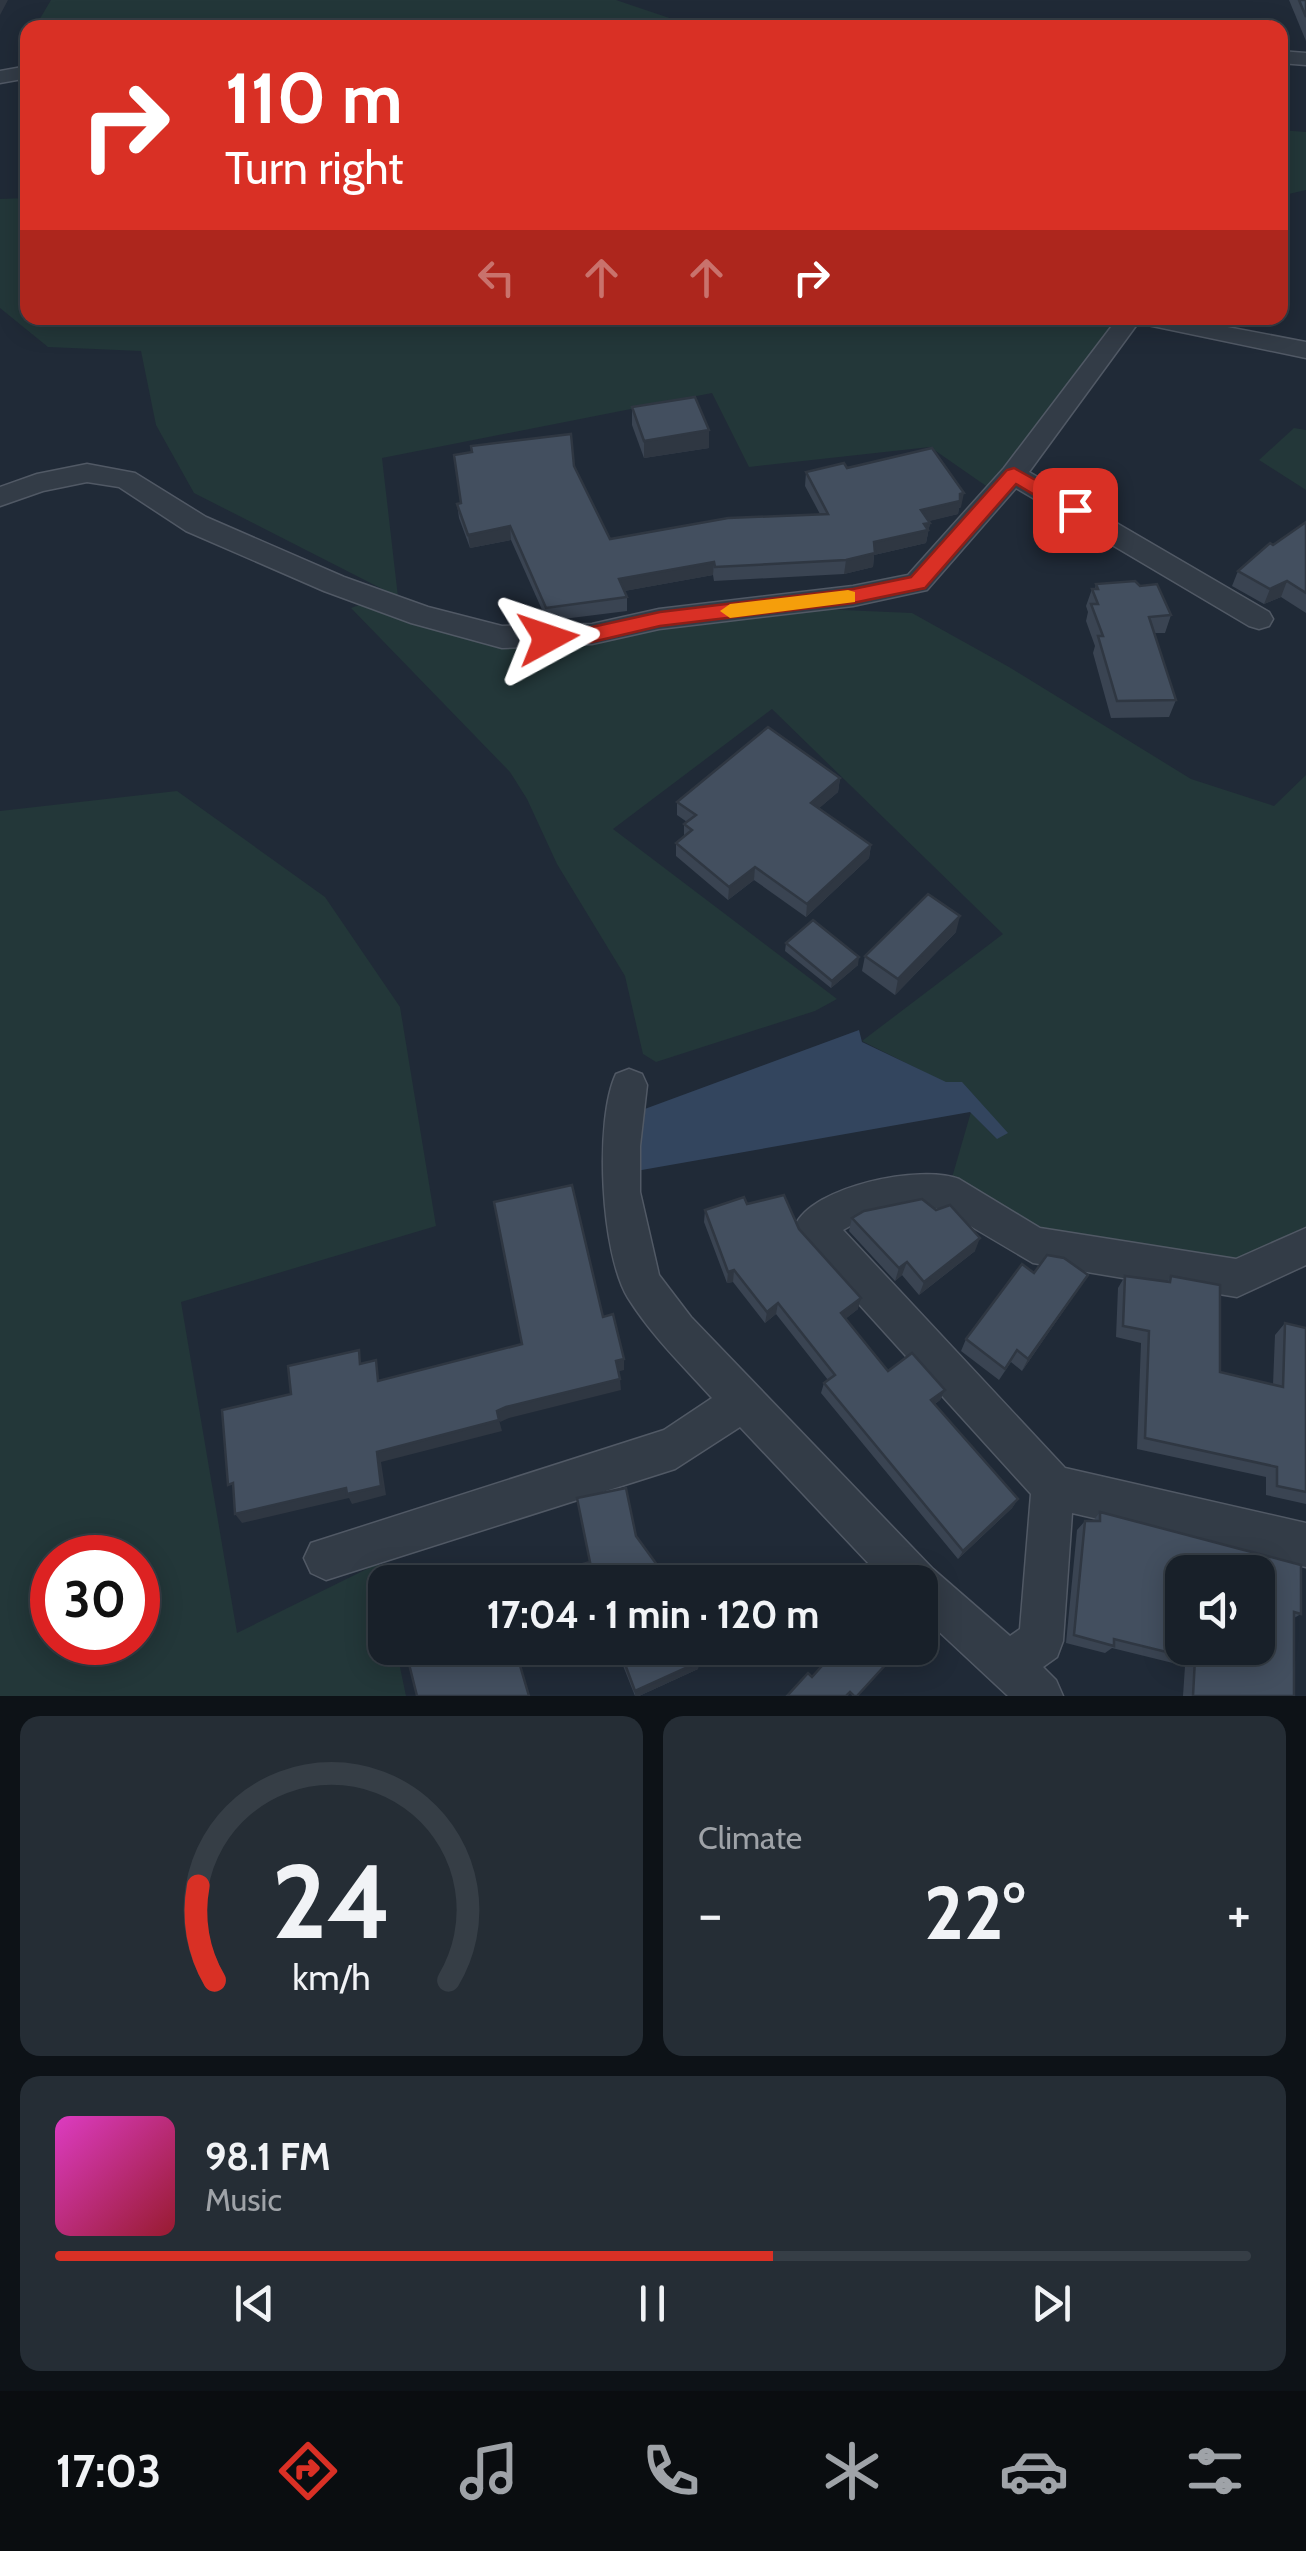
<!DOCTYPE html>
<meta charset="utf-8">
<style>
:root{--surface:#182029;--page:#252d35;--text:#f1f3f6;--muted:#9fa3a8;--line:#363e46;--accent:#d93025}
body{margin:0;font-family:Cabin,sans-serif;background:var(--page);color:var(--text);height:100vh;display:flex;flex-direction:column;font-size:38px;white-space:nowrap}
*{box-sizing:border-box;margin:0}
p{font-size:32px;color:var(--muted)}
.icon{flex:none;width:55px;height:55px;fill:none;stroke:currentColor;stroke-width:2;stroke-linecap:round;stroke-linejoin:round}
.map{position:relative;height:1696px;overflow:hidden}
.side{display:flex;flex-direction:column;gap:20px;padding:20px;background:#0d1217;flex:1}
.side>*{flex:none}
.banner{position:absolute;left:20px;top:20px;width:1268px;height:305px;border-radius:20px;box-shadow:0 5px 25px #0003,0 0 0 2px var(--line);background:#d93025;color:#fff;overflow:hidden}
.fabs{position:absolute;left:1165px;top:1555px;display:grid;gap:20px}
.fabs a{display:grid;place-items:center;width:110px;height:110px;border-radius:20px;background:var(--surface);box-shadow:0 5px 25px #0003,0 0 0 2px var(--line);font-size:50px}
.speed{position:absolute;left:30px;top:1535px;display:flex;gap:20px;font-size:50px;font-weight:700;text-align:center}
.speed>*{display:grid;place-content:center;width:130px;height:130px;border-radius:50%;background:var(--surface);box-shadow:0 5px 25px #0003,0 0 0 2px var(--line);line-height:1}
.speed .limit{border:15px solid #d22;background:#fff;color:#111}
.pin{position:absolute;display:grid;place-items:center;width:85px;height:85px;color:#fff;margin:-42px;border-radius:20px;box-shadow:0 5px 15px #0006}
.me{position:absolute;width:110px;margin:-55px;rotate:85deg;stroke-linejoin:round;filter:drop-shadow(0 0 8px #0008)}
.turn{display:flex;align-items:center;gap:35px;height:210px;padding:0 40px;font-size:45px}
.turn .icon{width:130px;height:130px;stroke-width:2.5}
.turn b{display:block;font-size:70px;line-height:85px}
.lanes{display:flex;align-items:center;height:95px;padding:0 40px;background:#0003;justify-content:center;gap:50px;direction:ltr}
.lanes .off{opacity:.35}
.big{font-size:75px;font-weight:700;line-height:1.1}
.side .widget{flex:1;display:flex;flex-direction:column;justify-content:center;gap:15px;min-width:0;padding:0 35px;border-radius:20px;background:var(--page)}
.side .dial{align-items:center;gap:0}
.dial svg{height:260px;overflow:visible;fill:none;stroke:var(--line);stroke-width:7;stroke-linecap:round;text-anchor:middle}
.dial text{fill:var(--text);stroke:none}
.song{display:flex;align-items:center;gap:30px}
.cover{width:120px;height:120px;border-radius:15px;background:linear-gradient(135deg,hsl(310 70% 55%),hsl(350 70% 35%))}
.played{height:10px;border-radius:5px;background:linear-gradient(90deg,var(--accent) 60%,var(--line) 60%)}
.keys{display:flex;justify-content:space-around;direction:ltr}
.heat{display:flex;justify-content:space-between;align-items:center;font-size:55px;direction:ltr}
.side .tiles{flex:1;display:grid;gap:20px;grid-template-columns:1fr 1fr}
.widget:last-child{grid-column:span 2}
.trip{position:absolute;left:368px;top:1565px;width:570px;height:100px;border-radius:20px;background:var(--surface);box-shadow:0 5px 25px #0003,0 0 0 2px var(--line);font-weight:700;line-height:100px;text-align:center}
.tabs{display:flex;height:160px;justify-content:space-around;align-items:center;background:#0a0d10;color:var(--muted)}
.tabs .icon{width:70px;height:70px}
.tabs .on{color:var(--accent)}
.tabs b{font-size:45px;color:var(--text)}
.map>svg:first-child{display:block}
.green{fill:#233739;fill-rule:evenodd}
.water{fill:#33455e}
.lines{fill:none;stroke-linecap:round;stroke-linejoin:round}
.minor-casing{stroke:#515965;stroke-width:3}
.minor{fill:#333c47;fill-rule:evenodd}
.wall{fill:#3a4452}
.shaded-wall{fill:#2f3742}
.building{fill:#434f5f;stroke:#2f3742;stroke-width:2.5;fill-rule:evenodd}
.route{fill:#d93025;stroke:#8d1f18;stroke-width:2.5}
.slow{fill:#f59e0b}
</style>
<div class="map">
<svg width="1306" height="1696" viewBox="0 0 1306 1696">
<rect width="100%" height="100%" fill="#202a37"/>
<g class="green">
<polygon points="51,0 616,0 696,27 35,27"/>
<polygon points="1280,130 1306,132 1306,190 1280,196"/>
<polygon points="27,198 28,318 1118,318 1119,324 989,488 930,447 749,467 712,393 382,458 398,597 194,493 156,425 141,351 48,347 0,308 0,199"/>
<polygon points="1294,428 1306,430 1306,490 1259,460"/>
<polygon points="367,602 496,641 570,647 680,623 820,609 912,613 1009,667 1191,779 1274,806 1306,775 1306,1229 1230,1264 1033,1229 951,1181 971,1112 996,1139 946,1083 862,1041 1003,934 772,709 613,829 837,999 815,1011 656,1062 643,1054 625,976 557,864 527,799 510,772 351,608"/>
<path d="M177,791L325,897L400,1007L436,1226L181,1302L237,1633L379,1563L385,1591V1648H396L406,1696H0V811ZM52,1558H138V1642H52Z"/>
</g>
<polygon class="water" points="859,1030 862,1042 946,1082 962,1082 1008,1133 997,1139 970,1112 636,1171 642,1110"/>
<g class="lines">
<g class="minor-casing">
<g id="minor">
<polygon points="1280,51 1306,53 1306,65 1280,63"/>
<polygon points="28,66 28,78 0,83 0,71"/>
<polygon points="1118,318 1180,318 1306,342 1306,358 1138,323 1029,472 1269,612 1273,619 1269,626 1259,629 1249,626 1016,488 927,590 853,606 659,629 592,644 502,648 411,623 324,591 186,531 119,487 87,482 43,491 0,506 0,487 37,474 87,464 135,473 206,517 344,577 428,607 502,626 592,624 659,609 853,586 908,575 1004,468"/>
<path d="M629,1069L642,1074L647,1085L640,1146V1192L659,1275L691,1317L933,1569L1010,1636L1020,1629L1031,1494L800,1239L795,1226C812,1186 921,1164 959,1179L1040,1228L1236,1259L1306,1228V1265L1237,1297L1033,1263L940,1208H918L859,1221L843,1230L1065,1468L1306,1523V1567L1072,1513L1063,1641L1057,1657L1043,1667L1056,1680L1063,1696H1008L920,1614V1582H886L740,1427L675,1469L326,1580L311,1573L304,1558L311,1543L664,1430L712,1398C683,1366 651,1335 628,1298C601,1254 594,1121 616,1074Z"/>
</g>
</g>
<use href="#minor" class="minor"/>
</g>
<g class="wall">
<polygon points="1289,0 1306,0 1306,41"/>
<polygon points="632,407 709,448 644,458 632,425"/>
<polygon points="574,466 610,539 820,514 805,486 806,472 847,468 961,507 959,508 958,514 928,521 930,523 926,543 874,555 873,567 844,574 714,581 713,575 624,591 627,597 627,611 547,621 511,540 470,548 459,518 457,504"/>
<polygon points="1306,522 1306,613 1281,597 1264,604 1232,586 1238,571"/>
<polygon points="1096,584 1171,615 1165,633 1155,633 1176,700 1169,717 1111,718 1093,653 1095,646 1086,621 1088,612 1086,606 1092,589 1095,589"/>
<polygon points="840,778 838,792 819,808 871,845 869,858 806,917 754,880 728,900 676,856 676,843 684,837 684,824 687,822 677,815 677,802"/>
<polygon points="956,932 895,995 862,971 865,956"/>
<polygon points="786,943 858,965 831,988 785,951"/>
<polygon points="747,1204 799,1229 858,1309 845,1319 888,1371 945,1390 940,1400 935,1404 1018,1499 1012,1508 958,1559 821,1393 824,1383 828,1380 776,1314 765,1323 733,1282 727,1283 704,1222 705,1210"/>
<polygon points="936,1210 975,1251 919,1295 902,1275 895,1281 849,1231 852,1218"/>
<polygon points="1034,1273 1088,1275 1080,1287 1022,1371 1011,1362 999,1380 961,1351 966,1339"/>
<polygon points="1125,1276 1167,1282 1171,1276 1220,1372 1273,1385 1275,1335 1285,1323 1306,1328 1306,1504 1266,1495 1266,1477 1137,1449 1141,1343 1116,1337 1118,1288"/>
<polygon points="1100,1512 1301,1614 1294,1618 1294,1696 1183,1696 1185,1666 1112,1648 1105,1653 1066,1643 1077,1530 1085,1521 1093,1521"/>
<polygon points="616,1648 693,1648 699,1662 698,1669 639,1696 635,1696"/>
</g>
<g class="shaded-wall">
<polygon points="0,0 8,0 0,15"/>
<polygon points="709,430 709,448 644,458 644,441"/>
<polygon points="964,493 961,507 959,508 958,514 918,524 921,510"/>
<polygon points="930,523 926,543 874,555 873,567 844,574 846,560 874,542"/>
<polygon points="510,526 511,540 470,548 468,535"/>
<polygon points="714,562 713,575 619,592 619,579"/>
<polygon points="1287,581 1281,597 1264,604 1270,589"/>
<polygon points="840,778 838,792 809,817 811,803"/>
<polygon points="871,845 869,858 806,917 807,904"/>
<polygon points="755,867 754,880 728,900 729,887"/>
<polygon points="960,916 956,932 895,995 898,979"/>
<polygon points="859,957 858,965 831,988 832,981"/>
<polygon points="980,1238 975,1251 919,1295 924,1282"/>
<polygon points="907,1262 902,1275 895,1281 899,1268"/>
<polygon points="734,1270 733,1282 727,1283 728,1272"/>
<polygon points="1088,1275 1080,1287 1022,1371 1028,1359"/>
<polygon points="861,1298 858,1309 838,1325 841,1313"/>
<polygon points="778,1303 776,1314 765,1323 767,1312"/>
<polygon points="624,1359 624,1370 617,1372 616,1361"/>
<polygon points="620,1379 621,1390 509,1418 500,1422 497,1411 506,1407"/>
<polygon points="945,1390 940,1400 927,1410 931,1400"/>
<polygon points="499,1420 502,1431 381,1462 386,1495 352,1504 349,1498 242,1523 235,1514 346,1488 377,1452"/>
<polygon points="1018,1499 1012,1508 958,1559 963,1551"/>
<polygon points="543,1648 569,1648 520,1663 517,1655"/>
<polygon points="699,1662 698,1669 639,1696 635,1696 635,1691"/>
</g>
<g class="building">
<polygon points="1299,0 1306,0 1306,17"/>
<polygon points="695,397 709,430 644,441 632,407"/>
<polygon points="571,434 574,466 610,539 728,518 828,514 806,472 844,463 847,468 932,448 964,493 960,494 960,501 921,510 930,523 924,524 928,530 874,542 875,553 846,560 715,567 714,562 619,579 627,597 546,608 510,526 468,535 457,504 461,503 454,455 472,452 471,446"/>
<polygon points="1306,522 1306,593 1287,581 1270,589 1238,571 1270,543 1273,545"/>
<polygon points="1135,581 1140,586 1157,584 1171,615 1149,617 1176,700 1117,701 1098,636 1103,636 1091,604 1098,604 1092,589 1098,589 1096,584"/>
<polygon points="768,727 840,778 811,803 871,845 807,904 755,867 729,887 676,843 692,830 684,824 696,815 677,802"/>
<polygon points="928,894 960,916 898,979 865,956"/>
<polygon points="813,920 859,957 832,981 786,943"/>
<polygon points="572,1185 603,1317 613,1314 624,1359 616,1361 620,1379 506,1407 497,1411 499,1420 377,1452 381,1486 347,1494 346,1488 235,1514 233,1483 228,1485 222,1410 291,1394 288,1366 359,1350 360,1364 376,1360 378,1381 522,1344 494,1202"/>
<polygon points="784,1195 799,1229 861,1298 841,1313 888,1371 912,1353 945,1390 931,1400 1018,1499 963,1551 824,1383 835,1375 778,1303 767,1312 734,1270 728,1272 705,1210 744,1197 747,1204"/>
<polygon points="922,1199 936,1210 950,1205 980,1238 924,1282 907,1262 899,1268 852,1218 864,1211"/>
<polygon points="1047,1255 1064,1258 1088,1275 1028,1359 1017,1350 1005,1369 966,1339 1022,1264 1034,1273"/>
<polygon points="1125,1276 1170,1282 1171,1276 1220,1285 1220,1372 1283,1387 1285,1323 1306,1328 1306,1492 1277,1486 1277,1467 1145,1438 1149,1331 1123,1326"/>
<polygon points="626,1488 636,1536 660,1569 666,1582 521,1582 590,1562 577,1498"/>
<path d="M1100,1512L1301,1565V1614L1294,1612V1696H1193L1195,1659L1114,1639V1646L1074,1635L1085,1521H1100ZM1182,1572H1258V1648H1182Z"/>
<polygon points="494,1576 496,1582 478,1582"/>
<polygon points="405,1648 543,1648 517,1655 529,1696 417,1696"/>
<polygon points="619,1648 693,1648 699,1662 635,1691"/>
<polygon points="838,1648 874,1648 888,1662 857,1696 854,1696 850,1692 846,1696 787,1696 808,1673 812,1677"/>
</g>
<polygon class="route" points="1014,468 1082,506 1082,515 1068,515 1016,484 925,588 853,603 660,626 592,642 548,645 538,638 548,630 592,627 660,612 853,589 911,577 1007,470"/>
<polygon class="slow" points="848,590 855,592 855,602 730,618 720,611 730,604"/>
</svg>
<div class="fabs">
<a><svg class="icon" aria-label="sound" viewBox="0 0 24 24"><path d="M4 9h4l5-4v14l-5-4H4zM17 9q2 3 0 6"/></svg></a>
</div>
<div class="speed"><div class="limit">30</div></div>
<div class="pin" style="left:1075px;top:510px;background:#d93025"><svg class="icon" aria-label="arrive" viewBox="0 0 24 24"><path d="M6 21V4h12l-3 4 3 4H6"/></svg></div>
<svg class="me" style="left:548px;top:638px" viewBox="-20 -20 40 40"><path d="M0-17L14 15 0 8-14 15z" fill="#d93025" stroke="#fff" stroke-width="4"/></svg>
<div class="trip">17:04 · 1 min · 120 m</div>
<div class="banner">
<div class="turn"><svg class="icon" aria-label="right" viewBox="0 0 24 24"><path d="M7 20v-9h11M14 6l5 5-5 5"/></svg><div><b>110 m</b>Turn right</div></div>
<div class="lanes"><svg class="icon off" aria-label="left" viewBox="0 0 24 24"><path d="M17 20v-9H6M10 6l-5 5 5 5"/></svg><svg class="icon off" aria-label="ahead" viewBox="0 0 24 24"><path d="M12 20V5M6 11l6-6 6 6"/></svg><svg class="icon off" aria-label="ahead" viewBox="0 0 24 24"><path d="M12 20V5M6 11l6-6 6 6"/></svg><svg class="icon" aria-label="right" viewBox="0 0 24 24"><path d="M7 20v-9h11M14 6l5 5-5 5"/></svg></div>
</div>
</div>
<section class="side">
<div class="tiles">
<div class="widget dial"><svg viewBox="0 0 100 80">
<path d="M14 69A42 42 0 1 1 86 69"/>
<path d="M14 69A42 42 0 0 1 9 40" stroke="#d93025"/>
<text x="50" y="56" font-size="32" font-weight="700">24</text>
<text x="50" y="72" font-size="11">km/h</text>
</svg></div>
<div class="widget"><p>Climate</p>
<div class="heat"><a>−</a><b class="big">22°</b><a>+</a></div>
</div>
<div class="widget">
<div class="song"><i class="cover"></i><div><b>98.1 FM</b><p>Music</p></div></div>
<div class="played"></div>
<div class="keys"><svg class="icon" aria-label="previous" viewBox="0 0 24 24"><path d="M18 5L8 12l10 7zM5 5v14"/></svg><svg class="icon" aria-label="pause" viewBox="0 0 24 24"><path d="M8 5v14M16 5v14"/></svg><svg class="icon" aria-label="next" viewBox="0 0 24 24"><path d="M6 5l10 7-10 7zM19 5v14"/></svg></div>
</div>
</div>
</section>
<nav class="tabs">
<b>17:03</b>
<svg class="icon on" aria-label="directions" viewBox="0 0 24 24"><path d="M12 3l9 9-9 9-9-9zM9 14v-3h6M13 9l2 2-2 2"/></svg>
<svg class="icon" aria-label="music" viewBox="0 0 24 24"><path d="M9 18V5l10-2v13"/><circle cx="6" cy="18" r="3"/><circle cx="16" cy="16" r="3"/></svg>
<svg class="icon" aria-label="phone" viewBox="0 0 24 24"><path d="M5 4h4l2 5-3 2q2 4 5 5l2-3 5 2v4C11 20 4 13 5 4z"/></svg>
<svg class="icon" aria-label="climate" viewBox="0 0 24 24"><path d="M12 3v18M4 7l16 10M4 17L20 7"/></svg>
<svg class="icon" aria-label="car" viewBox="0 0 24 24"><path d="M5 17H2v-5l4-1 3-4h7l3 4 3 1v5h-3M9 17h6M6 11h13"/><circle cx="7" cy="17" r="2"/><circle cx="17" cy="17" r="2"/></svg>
<svg class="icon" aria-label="filters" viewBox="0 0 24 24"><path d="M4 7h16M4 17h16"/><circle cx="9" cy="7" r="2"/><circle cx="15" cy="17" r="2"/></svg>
</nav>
